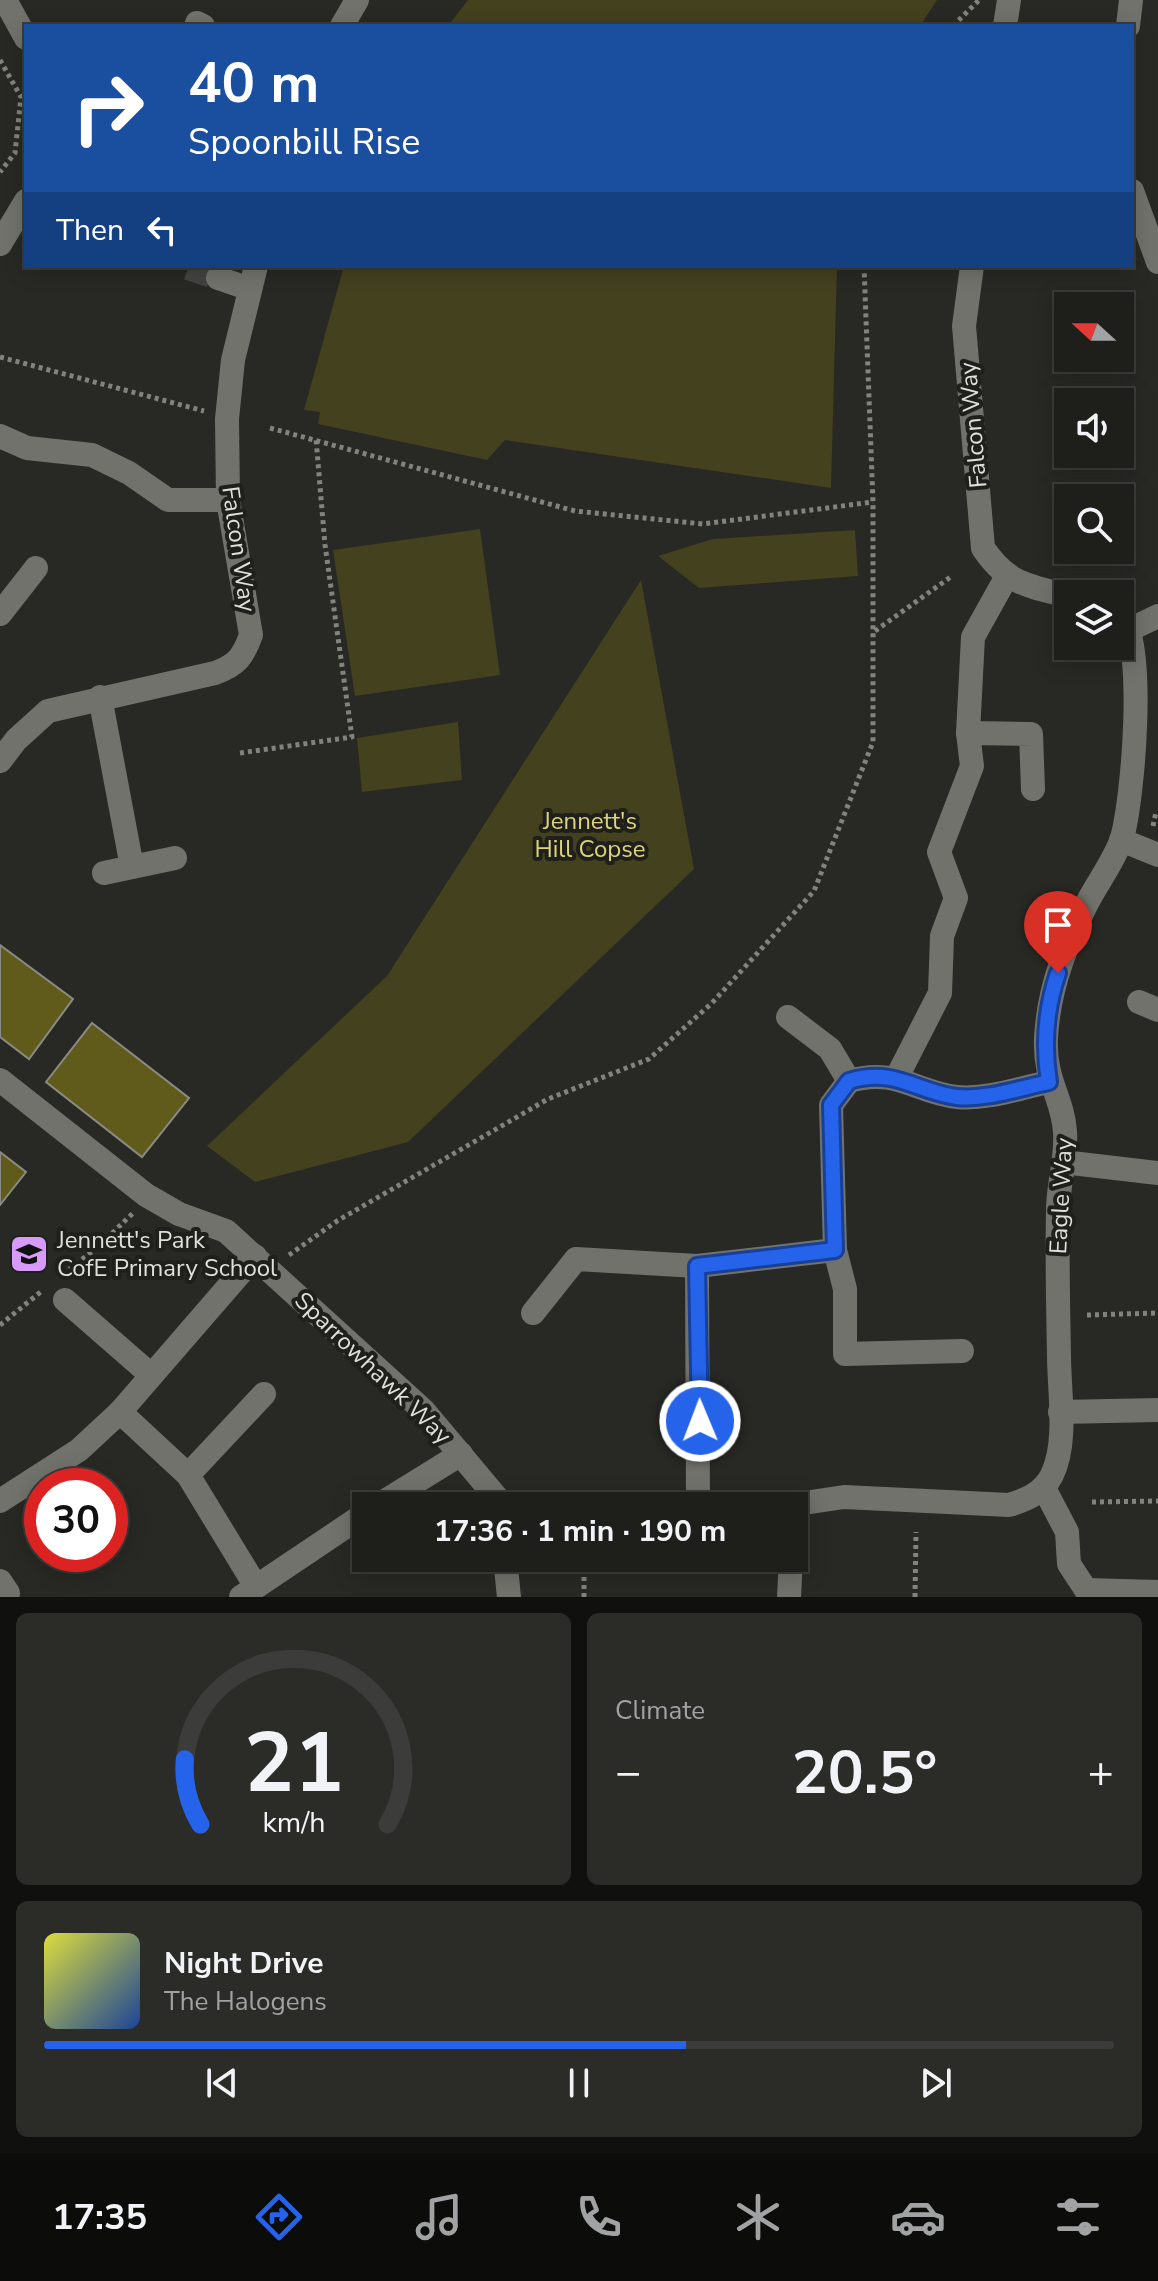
<!DOCTYPE html>
<meta charset="utf-8">
<style>
:root{--surface:#1e1e1b;--page:#2b2b28;--text:#f1f3f6;--muted:#a1a2a3;--line:#3c3c3a;--accent:#2563eb}
body{margin:0;font-family:"Nunito Sans",sans-serif;background:var(--page);color:var(--text);height:100vh;display:flex;flex-direction:column;font-size:30px;white-space:nowrap}
*{box-sizing:border-box;margin:0}
p{font-size:26px;color:var(--muted)}
.icon{flex:none;width:44px;height:44px;fill:none;stroke:currentColor;stroke-width:2;stroke-linecap:round;stroke-linejoin:round}
.map{position:relative;height:1597px;overflow:hidden}
.side{display:flex;flex-direction:column;gap:16px;padding:16px;background:#10100f;flex:1}
.side>*{flex:none}
.top-card{position:absolute;left:24px;top:24px;width:1110px;height:244px;border-radius:0px;box-shadow:0 4px 20px #0003,0 0 0 2px var(--line);background:#1a4fa0;color:#fff;overflow:hidden}
.needle{width:52px;rotate:291deg}
.controls{position:absolute;left:1054px;top:292px;display:grid;gap:16px}
.controls a{display:grid;place-items:center;width:80px;height:80px;border-radius:0px;background:var(--surface);box-shadow:0 4px 20px #0003,0 0 0 2px var(--line);font-size:40px}
.speed{position:absolute;left:24px;top:1468px;display:flex;gap:16px;font-size:40px;font-weight:700;text-align:center}
.speed>*{display:grid;place-content:center;width:104px;height:104px;border-radius:50%;background:var(--surface);box-shadow:0 4px 20px #0003,0 0 0 2px var(--line);line-height:1}
.speed .limit{border:12px solid #d22;background:#fff;color:#111}
.pin{position:absolute;display:grid;place-items:center;width:68px;height:68px;color:#fff;margin:-82px -34px;border-radius:50% 50% 50% 0;rotate:-45deg;box-shadow:0 0 8px #0007}
.pin .icon{rotate:45deg}
.me{position:absolute;width:88px;margin:-44px;rotate:359deg;stroke-linejoin:round;filter:drop-shadow(0 0 6px #0008)}
.turn{display:flex;align-items:center;gap:28px;height:168px;padding:0 32px;font-size:36px}
.turn .icon{width:104px;height:104px;stroke-width:2.5}
.turn b{display:block;font-size:56px;line-height:68px}
.then{display:flex;align-items:center;height:76px;padding:0 32px;background:#0003;gap:16px;font-size:30px}
.big{font-size:60px;font-weight:700;line-height:1.1}
.side .tile{flex:1;display:flex;flex-direction:column;justify-content:center;gap:12px;min-width:0;padding:0 28px;border-radius:12px;background:var(--page)}
.side .dial{align-items:center;gap:0}
.dial svg{height:208px;overflow:visible;fill:none;stroke:var(--line);stroke-width:7;stroke-linecap:round;text-anchor:middle}
.dial text{fill:var(--text);stroke:none}
.song{display:flex;align-items:center;gap:24px}
.cover{width:96px;height:96px;border-radius:12px;background:linear-gradient(135deg,hsl(60 70% 55%),hsl(220 70% 35%))}
.played{height:8px;border-radius:4px;background:linear-gradient(90deg,var(--accent) 60%,var(--line) 60%)}
.keys{display:flex;justify-content:space-around;direction:ltr}
.heat{display:flex;justify-content:space-between;align-items:center;font-size:44px;direction:ltr}
.side .tiles{flex:1;display:grid;gap:16px;grid-template-columns:1fr 1fr}
.tile:last-child{grid-column:span 2}
.trip{position:absolute;left:352px;top:1492px;width:456px;height:80px;border-radius:0px;background:var(--surface);box-shadow:0 4px 20px #0003,0 0 0 2px var(--line);font-weight:700;line-height:80px;text-align:center}
.dock{display:flex;height:128px;justify-content:space-around;align-items:center;background:#0c0c0b;color:var(--muted)}
.dock .icon{width:56px;height:56px}
.dock .on{color:var(--accent)}
.dock b{font-size:36px;color:var(--text)}
.map>svg:first-child{display:block}
.green{fill:#44411f}
.building{fill:#615b1b;stroke:#8b8b86;stroke-width:2}
.lines{fill:none;stroke-linecap:round;stroke-linejoin:round}
.minor-tunnel{stroke:#434340;stroke-width:24;stroke-dasharray:24 12;stroke-linecap:butt}
.path{stroke:#82827e;stroke-width:5;stroke-dasharray:4 4;stroke-linecap:butt}
.minor{stroke:#72726d;stroke-width:24}
.route-casing{stroke:#184099;stroke-width:20}
.route{stroke:#2563eb;stroke-width:14}
.labels{text-anchor:middle;stroke-width:8;stroke-linejoin:round;paint-order:stroke}
.street-label{font-size:24px;fill:#dfdfdc;stroke:#1f1f1b}
.park-label{font-size:24px;fill:#ddd47a;stroke:#1f1f1b}
.poi-label{font-size:24px;fill:#dfdfdc;stroke:#1f1f1b;text-anchor:start}
</style>
<div class="map">
<svg width="1158" height="1597" viewBox="0 0 1158 1597">
<rect width="100%" height="100%" fill="#282824"/>
<g class="green">
<polygon points="468,0 937,0 920,26 448,26"/>
<polygon points="344,266 837,266 831,488 505,440 487,460 318,424 320,412 304,410"/>
<polygon points="480,529 500,675 355,696 333,550"/>
<polygon points="855,530 858,576 699,588 658,556 713,539"/>
<polygon points="641,580 694,869 408,1142 255,1182 207,1146 387,976"/>
<polygon points="458,722 462,780 362,792 357,738"/>
</g>
<g class="building">
<polygon points="0,945 73,999 29,1059 0,1037"/>
<polygon points="92,1023 189,1098 142,1157 46,1082"/>
<polygon points="0,1152 26,1172 0,1205"/>
</g>
<g class="lines">
<polyline class="minor-tunnel" points="188,268 218,278"/>
<g class="path">
<polyline points="953,26 979,0"/>
<polyline points="0,60 21,97 15,153 0,172"/>
<polyline points="0,357 204,411"/>
<polyline points="270,428 575,511 703,524 873,502"/>
<polyline points="875,631 952,576"/>
<polyline points="240,753 352,737 325,545 316,439"/>
<polyline points="1153,826 1156,812"/>
<polyline points="289,1255 337,1221 548,1099 649,1059 712,1003 814,891 873,742 873,502 864,266"/>
<polyline points="63,1274 98,1247 133,1213"/>
<polyline points="1087,1315 1158,1313"/>
<polyline points="0,1325 43,1290"/>
<polyline points="1092,1502 1158,1501"/>
<polyline points="584,1597 584,1558"/>
<polyline points="915,1597 916,1532"/>
</g>
<g class="minor">
<polyline points="5,0 26,38"/>
<polyline points="197,23 203,26"/>
<polyline points="342,26 357,0"/>
<polyline points="1005,26 1009,0"/>
<polyline points="1128,26 1131,0"/>
<polyline points="1132,191 1158,262"/>
<polyline points="0,244 26,201"/>
<path d="M972,266L964,326L983,548C1007,584 1028,586 1068,596"/>
<polyline points="218,278 250,289"/>
<polyline points="0,436 27,448 92,455 129,473 168,500 228,500"/>
<polyline points="0,614 36,568"/>
<polyline points="1131,629 1158,616"/>
<polyline points="100,697 132,867"/>
<polyline points="968,733 1031,734 1033,789"/>
<path d="M0,761L16,740L48,711L215,673C237,665 243,657 251,635L228,500L227,419L233,360L256,266"/>
<polyline points="1121,840 1158,855"/>
<polyline points="104,873 175,858"/>
<polyline points="1139,1002 1158,1010"/>
<polyline points="788,1017 830,1049 849,1081"/>
<polyline points="897,1077 940,993 942,936 956,898 939,852 972,766 968,733 973,637 1007,576"/>
<polyline points="0,1080 146,1195 179,1214 226,1231 424,1411 502,1504"/>
<polyline points="1063,1162 1158,1173"/>
<polyline points="835,1250 845,1289 845,1354 962,1351"/>
<polyline points="697,1266 698,1506"/>
<polyline points="65,1300 151,1375"/>
<path d="M533,1313L576,1259L697,1266L835,1250L831,1105L849,1081C897,1067 916,1093 957,1097C986,1100 1020,1088 1049,1082"/>
<polyline points="120,1412 188,1475 255,1585"/>
<polyline points="1060,1412 1158,1410"/>
<polyline points="188,1475 264,1394"/>
<polyline points="1044,1488 1067,1532 1069,1564 1086,1590 1158,1592"/>
<polyline points="0,1501 79,1450 120,1412 255,1256"/>
<polyline points="502,1504 643,1506"/>
<polyline points="377,1506 461,1454"/>
<path d="M784,1506L844,1497L1009,1505C1026,1500 1043,1493 1052,1475C1068,1442 1059,1392 1059,1355C1058,1307 1057,1259 1058,1210C1058,1184 1067,1158 1065,1132C1063,1098 1044,1080 1046,1039C1048,992 1064,948 1085,907C1096,884 1114,862 1122,838C1133,799 1147,641 1120,613"/>
<polyline points="505,1558 509,1597"/>
<polyline points="0,1581 8,1593"/>
<polyline points="241,1597 366,1513"/>
<polyline points="789,1597 791,1558"/>
</g>
</g>
<g class="lines">
<g class="route-casing">
<path id="route" d="M700,1421L697,1266L835,1250L831,1105L849,1081C896,1067 916,1092 957,1097C986,1100 1020,1088 1049,1082C1043,1045 1046,1008 1058,973"/>
</g>
<use href="#route" class="route"/>
</g>
<defs>
<g id="school-square" transform="scale(2)"><rect x="-9" y="-9" width="18" height="18" rx="4" fill="#d89af8" stroke="#1f1f1b"/><path d="M0-5L7-2L0 1L-7-2ZM-4 1L0 2.5L4 1V4Q0 6-4 4Z" fill="#111"/></g>
</defs>
<g fill-rule="evenodd">
<use href="#school-square" x="29" y="1254"/>
</g>
<g class="labels">
<g class="street-label">
<text transform="translate(973 425) rotate(-95)" y="8">Falcon Way</text>
<text transform="translate(239 549) rotate(82)" y="8">Falcon Way</text>
<text transform="translate(1061 1196) rotate(-87)" y="8">Eagle Way</text>
<text transform="translate(373 1368) rotate(44)" y="8">Sparrowhawk Way</text>
</g>
<g class="park-label">
<text x="590" y="829">Jennett's<tspan x="590" dy="28">Hill Copse</tspan></text>
</g>
<g class="poi-label">
<text x="57" y="1248">Jennett's Park<tspan x="57" dy="28">CofE Primary School</tspan></text>
</g>
</g>
</svg>
<div class="controls">
<a><svg class="needle" viewBox="-14 -14 28 28"><path d="M0-13l5 13h-10z" fill="#e53935"/><path d="M0 13l5-13h-10z" fill="#a1a2a3"/></svg></a>
<a><svg class="icon" aria-label="sound" viewBox="0 0 24 24"><path d="M4 9h4l5-4v14l-5-4H4zM17 9q2 3 0 6"/></svg></a>
<a><svg class="icon" aria-label="search" viewBox="0 0 24 24"><circle cx="10" cy="10" r="6"/><path d="M15 15l6 6"/></svg></a>
<a><svg class="icon" aria-label="layers" viewBox="0 0 24 24"><path d="M12 4l9 5-9 5-9-5zM3 14l9 5 9-5"/></svg></a>
</div>
<div class="speed"><div class="limit">30</div></div>
<div class="pin" style="left:1058px;top:973px;background:#d93025"><svg class="icon" aria-label="arrive" viewBox="0 0 24 24"><path d="M6 21V4h12l-3 4 3 4H6"/></svg></div>
<svg class="me" style="left:700px;top:1421px" viewBox="-20 -20 40 40"><circle r="17" fill="#2563eb" stroke="#fff" stroke-width="3"/><path d="M0-11L8 9 0 5-8 9z" fill="#fff"/></svg>
<div class="trip">17:36 · 1 min · 190 m</div>
<div class="top-card">
<div class="turn"><svg class="icon" aria-label="right" viewBox="0 0 24 24"><path d="M7 20v-9h11M14 6l5 5-5 5"/></svg><div><b>40 m</b>Spoonbill Rise</div></div>
<div class="then">Then<svg class="icon" aria-label="left" viewBox="0 0 24 24"><path d="M17 20v-9H6M10 6l-5 5 5 5"/></svg></div>
</div>
</div>
<section class="side">
<div class="tiles">
<div class="tile dial"><svg viewBox="0 0 100 80">
<path d="M14 69A42 42 0 1 1 86 69"/>
<path d="M14 69A42 42 0 0 1 8 44" stroke="#2563eb"/>
<text x="50" y="56" font-size="32" font-weight="700">21</text>
<text x="50" y="72" font-size="11">km/h</text>
</svg></div>
<div class="tile"><p>Climate</p>
<div class="heat"><a>−</a><b class="big">20.5°</b><a>+</a></div>
</div>
<div class="tile">
<div class="song"><i class="cover"></i><div><b>Night Drive</b><p>The Halogens</p></div></div>
<div class="played"></div>
<div class="keys"><svg class="icon" aria-label="previous" viewBox="0 0 24 24"><path d="M18 5L8 12l10 7zM5 5v14"/></svg><svg class="icon" aria-label="pause" viewBox="0 0 24 24"><path d="M8 5v14M16 5v14"/></svg><svg class="icon" aria-label="next" viewBox="0 0 24 24"><path d="M6 5l10 7-10 7zM19 5v14"/></svg></div>
</div>
</div>
</section>
<nav class="dock">
<b>17:35</b>
<svg class="icon on" aria-label="directions" viewBox="0 0 24 24"><path d="M12 3l9 9-9 9-9-9zM9 14v-3h6M13 9l2 2-2 2"/></svg>
<svg class="icon" aria-label="music" viewBox="0 0 24 24"><path d="M9 18V5l10-2v13"/><circle cx="6" cy="18" r="3"/><circle cx="16" cy="16" r="3"/></svg>
<svg class="icon" aria-label="phone" viewBox="0 0 24 24"><path d="M5 4h4l2 5-3 2q2 4 5 5l2-3 5 2v4C11 20 4 13 5 4z"/></svg>
<svg class="icon" aria-label="climate" viewBox="0 0 24 24"><path d="M12 3v18M4 7l16 10M4 17L20 7"/></svg>
<svg class="icon" aria-label="car" viewBox="0 0 24 24"><path d="M5 17H2v-5l4-1 3-4h7l3 4 3 1v5h-3M9 17h6M6 11h13"/><circle cx="7" cy="17" r="2"/><circle cx="17" cy="17" r="2"/></svg>
<svg class="icon" aria-label="filters" viewBox="0 0 24 24"><path d="M4 7h16M4 17h16"/><circle cx="9" cy="7" r="2"/><circle cx="15" cy="17" r="2"/></svg>
</nav>
